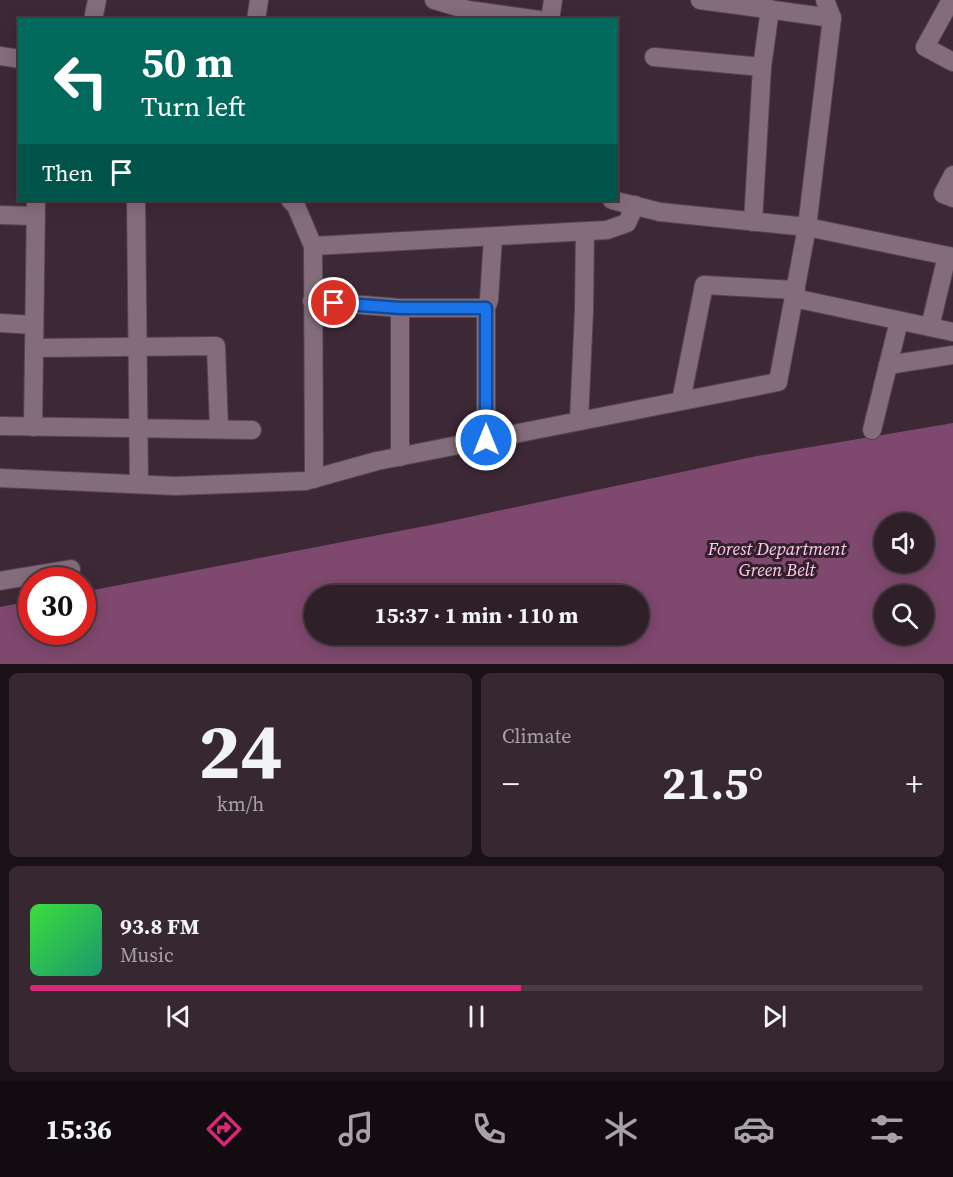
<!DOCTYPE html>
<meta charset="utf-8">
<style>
:root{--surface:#2e1f28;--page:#362730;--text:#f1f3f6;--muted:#a7a2a8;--line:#493d45;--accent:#db2777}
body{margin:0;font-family:"Source Serif 4",serif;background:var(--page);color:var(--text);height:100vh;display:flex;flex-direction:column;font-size:22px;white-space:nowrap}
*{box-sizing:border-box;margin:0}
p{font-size:20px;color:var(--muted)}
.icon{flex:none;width:33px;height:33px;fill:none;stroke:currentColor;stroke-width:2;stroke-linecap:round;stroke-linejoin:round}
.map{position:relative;height:664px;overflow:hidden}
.side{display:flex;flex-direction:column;gap:9px;padding:9px;background:#191116;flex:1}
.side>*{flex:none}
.hud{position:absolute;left:18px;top:18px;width:600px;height:183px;border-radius:0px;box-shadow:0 3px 15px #0003,0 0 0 2px var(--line);background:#00695c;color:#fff;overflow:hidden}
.controls{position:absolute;left:874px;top:513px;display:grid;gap:12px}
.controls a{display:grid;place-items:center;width:60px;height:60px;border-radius:50%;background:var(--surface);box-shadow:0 3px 15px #0003,0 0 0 2px var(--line);font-size:30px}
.speed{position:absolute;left:18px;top:567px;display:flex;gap:12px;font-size:30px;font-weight:700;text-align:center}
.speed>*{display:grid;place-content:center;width:78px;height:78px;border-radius:50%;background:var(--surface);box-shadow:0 3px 15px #0003,0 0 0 2px var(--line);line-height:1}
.speed .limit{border:9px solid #d22;background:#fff;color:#111}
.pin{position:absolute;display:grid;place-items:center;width:51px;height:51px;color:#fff;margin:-26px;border:3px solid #fff;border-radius:50%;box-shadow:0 2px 6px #0007}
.me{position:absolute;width:66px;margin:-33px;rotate:0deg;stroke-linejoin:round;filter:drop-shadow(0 0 4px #0008)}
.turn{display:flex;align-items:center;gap:21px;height:126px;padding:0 24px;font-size:27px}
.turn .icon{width:78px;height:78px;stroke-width:2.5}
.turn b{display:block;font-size:42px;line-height:51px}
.then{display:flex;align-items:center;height:57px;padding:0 24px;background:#0003;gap:12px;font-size:22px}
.big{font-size:45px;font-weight:700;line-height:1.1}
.side .tile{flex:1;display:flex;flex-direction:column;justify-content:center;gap:9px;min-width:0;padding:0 21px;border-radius:9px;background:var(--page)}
.side .dial{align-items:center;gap:0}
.dial b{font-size:78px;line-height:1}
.song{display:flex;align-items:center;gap:18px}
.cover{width:72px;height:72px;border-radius:9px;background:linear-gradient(135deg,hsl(120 70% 55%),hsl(160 70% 35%))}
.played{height:6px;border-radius:3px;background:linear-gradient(90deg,var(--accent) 55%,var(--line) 55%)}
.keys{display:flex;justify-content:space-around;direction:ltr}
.heat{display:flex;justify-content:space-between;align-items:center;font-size:33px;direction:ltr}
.side .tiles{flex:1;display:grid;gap:9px;grid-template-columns:1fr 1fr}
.tile:last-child{grid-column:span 2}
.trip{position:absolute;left:304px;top:585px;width:345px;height:60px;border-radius:30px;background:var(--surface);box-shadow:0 3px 15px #0003,0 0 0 2px var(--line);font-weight:700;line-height:60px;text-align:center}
.menu{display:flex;height:96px;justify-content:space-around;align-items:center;background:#120c10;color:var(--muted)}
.menu .icon{width:42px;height:42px}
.menu .selected{color:var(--accent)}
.menu b{font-size:27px;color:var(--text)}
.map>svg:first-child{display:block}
.forest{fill:#7f486e;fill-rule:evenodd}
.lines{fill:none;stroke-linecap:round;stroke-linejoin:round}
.minor-casing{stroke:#564550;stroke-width:20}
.minor{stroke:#846d7b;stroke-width:18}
.route-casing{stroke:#114b97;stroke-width:15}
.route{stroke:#1a73e8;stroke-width:10}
.labels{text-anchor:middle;stroke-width:6;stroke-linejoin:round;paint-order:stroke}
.park-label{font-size:18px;font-style:italic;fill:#fecaeb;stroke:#321f2c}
</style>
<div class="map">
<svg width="953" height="664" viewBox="0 0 953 664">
<rect width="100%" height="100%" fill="#3d2936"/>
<path class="forest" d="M953,423V664H0V607L31,601L32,632H82L83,592L441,523L757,456ZM885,524H924V562H885ZM315,596H639V634H315ZM885,596H924V634H885Z"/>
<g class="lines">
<g class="minor-casing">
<g id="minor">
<polyline points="434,0 468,10 539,20"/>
<polyline points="700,0 832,18"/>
<polyline points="951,0 925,47 953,62"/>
<polyline points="93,20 97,0"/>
<polyline points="256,20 259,0"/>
<polyline points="550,20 553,0"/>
<polyline points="0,56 20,59"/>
<polyline points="654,57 762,67 753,222"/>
<polyline points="762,67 770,9"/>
<polyline points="953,175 943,194 953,198"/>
<polyline points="136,200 139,484"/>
<polyline points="290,200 296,206 313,246 314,479"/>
<polyline points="612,200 660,212 807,227 953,257"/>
<polyline points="0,215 35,216"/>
<polyline points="313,246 607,230 627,223 635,205"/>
<polyline points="794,298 953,332"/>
<polyline points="312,301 400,308 486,308 489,300 493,237"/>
<polyline points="400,308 400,457"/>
<polyline points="486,308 486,440"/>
<polyline points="0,323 34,325"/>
<polyline points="930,327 947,256"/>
<polyline points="34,348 216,346 219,429"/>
<polyline points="888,365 953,355"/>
<polyline points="681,401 704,285 796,290"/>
<polyline points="579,421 584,310 585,232"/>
<polyline points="0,426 252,430"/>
<polyline points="33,427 36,200"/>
<polyline points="872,430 899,321"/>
<polyline points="0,478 175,486 305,481 377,461 778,382 807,227 832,18 825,0"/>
<polyline points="0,581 71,569"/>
</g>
</g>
<use href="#minor" class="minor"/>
</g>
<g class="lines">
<g class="route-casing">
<polyline id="route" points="334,303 400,308 486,308 486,440"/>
</g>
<use href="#route" class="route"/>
</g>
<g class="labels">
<g class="park-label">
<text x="777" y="555">Forest Department<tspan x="777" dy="21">Green Belt</tspan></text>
</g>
</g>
</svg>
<div class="controls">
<a><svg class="icon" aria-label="sound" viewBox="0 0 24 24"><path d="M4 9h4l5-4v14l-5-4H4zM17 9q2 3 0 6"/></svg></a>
<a><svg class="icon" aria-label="search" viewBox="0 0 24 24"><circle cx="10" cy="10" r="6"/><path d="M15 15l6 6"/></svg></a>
</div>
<div class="speed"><div class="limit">30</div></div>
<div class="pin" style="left:334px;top:303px;background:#d93025"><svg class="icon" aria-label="arrive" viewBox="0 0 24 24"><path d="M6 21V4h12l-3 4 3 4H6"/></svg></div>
<svg class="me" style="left:486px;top:440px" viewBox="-20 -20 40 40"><circle r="17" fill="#1a73e8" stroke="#fff" stroke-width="3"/><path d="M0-11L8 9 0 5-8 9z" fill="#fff"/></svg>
<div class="trip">15:37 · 1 min · 110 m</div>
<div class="hud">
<div class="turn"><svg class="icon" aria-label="left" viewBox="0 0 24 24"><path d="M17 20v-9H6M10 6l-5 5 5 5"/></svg><div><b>50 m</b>Turn left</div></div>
<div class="then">Then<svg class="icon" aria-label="arrive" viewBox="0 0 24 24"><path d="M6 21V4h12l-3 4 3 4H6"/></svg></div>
</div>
</div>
<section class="side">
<div class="tiles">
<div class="tile dial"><b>24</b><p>km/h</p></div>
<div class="tile"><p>Climate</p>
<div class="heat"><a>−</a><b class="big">21.5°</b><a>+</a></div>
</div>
<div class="tile">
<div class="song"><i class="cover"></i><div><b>93.8 FM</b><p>Music</p></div></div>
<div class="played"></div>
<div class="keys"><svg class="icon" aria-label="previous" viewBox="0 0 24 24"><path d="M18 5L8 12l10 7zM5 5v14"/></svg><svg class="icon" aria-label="pause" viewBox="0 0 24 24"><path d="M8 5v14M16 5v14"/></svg><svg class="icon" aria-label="next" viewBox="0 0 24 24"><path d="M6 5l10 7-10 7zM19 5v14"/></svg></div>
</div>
</div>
</section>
<nav class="menu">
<b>15:36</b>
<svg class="icon selected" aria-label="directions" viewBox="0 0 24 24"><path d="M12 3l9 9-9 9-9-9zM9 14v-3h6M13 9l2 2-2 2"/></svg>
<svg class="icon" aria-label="music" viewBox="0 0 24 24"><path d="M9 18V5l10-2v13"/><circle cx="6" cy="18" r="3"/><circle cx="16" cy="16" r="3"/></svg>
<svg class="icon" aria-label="phone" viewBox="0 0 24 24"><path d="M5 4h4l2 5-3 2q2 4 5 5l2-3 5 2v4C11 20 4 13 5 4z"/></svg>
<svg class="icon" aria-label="climate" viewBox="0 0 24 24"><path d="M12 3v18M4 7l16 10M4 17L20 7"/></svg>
<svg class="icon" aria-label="car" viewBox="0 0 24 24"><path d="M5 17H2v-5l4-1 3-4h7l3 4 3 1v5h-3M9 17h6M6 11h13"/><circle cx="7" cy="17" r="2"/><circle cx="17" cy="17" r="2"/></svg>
<svg class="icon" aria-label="filters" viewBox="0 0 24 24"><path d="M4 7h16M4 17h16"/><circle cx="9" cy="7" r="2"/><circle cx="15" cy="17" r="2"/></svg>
</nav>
